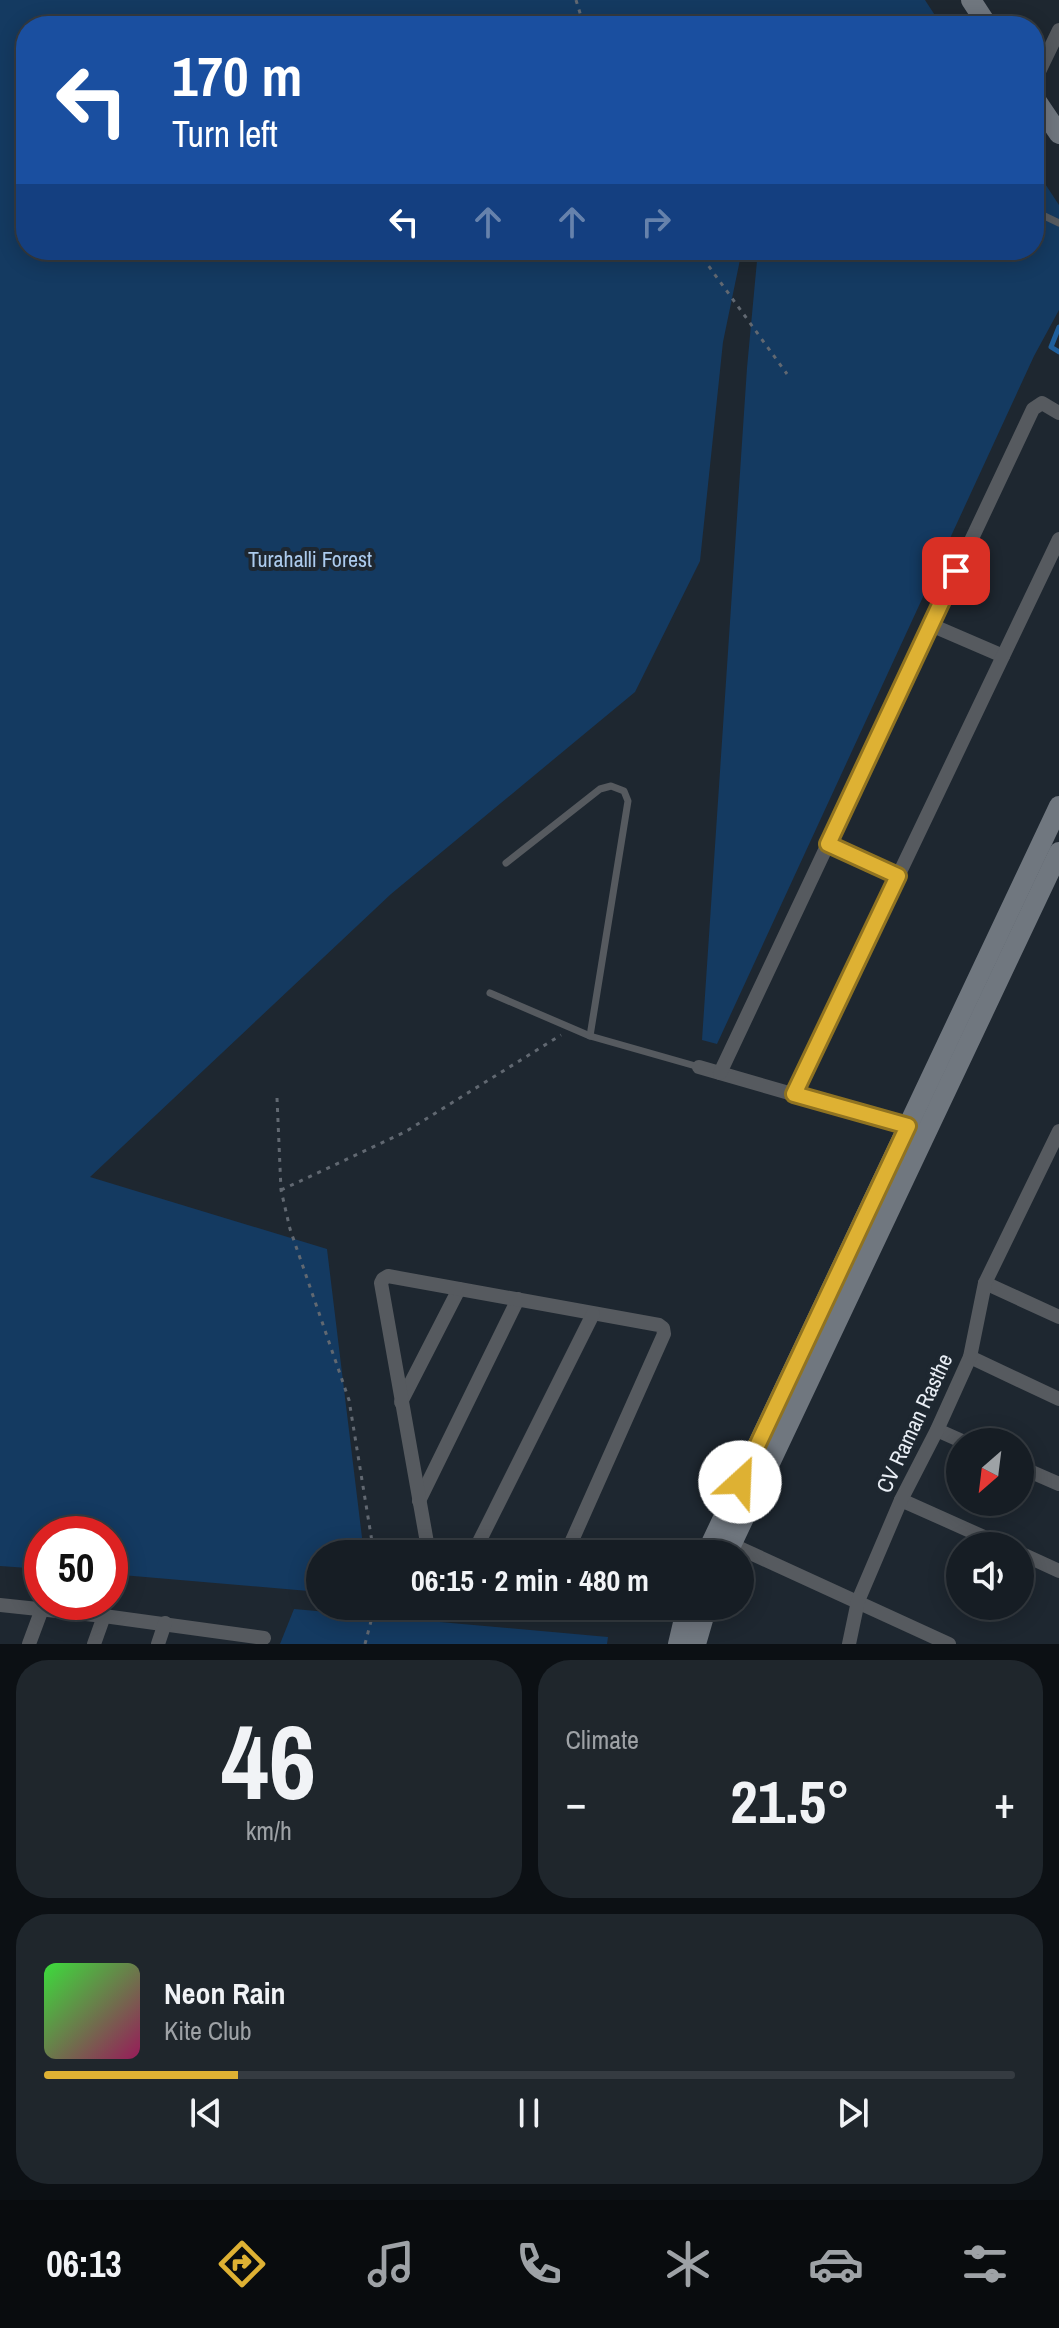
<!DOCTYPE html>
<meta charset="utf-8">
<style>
:root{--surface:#161d24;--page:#1f262c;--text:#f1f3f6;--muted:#9ea2a6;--line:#353b41;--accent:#deb133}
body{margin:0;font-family:"Archivo Narrow",sans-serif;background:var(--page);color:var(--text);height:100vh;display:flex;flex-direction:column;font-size:30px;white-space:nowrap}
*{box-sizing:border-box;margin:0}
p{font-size:26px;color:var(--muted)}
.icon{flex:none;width:44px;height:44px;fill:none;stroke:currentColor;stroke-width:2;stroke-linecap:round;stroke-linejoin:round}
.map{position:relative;height:1644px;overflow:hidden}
.drawer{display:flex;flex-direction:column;gap:16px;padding:16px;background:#0c1014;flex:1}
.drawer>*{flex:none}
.banner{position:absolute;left:16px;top:16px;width:1028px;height:244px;border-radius:32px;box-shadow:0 4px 20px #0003,0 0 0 2px var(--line);background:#1a4fa0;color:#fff;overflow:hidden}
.needle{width:52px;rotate:208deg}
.tools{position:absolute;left:946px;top:1428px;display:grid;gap:16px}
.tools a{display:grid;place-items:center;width:88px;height:88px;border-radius:50%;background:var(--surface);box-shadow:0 4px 20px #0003,0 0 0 2px var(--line);font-size:40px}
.speed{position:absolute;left:24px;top:1516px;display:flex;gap:16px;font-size:40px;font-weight:700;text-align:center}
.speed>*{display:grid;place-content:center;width:104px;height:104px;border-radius:50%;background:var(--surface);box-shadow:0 4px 20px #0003,0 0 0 2px var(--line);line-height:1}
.speed .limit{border:12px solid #d22;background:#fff;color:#111}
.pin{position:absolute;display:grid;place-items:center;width:68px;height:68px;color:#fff;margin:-34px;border-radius:16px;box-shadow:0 4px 12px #0006}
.me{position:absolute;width:88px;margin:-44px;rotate:25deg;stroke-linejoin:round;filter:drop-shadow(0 0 6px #0008)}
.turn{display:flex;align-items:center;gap:28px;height:168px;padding:0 24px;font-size:36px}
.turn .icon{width:104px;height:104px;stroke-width:2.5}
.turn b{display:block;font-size:56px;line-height:68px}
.lanes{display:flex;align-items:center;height:76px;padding:0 24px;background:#0003;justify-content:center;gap:40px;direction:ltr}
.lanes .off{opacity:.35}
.big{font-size:60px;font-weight:700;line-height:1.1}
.drawer .widget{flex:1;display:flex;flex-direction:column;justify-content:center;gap:12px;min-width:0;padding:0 28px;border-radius:32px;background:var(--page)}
.drawer .dial{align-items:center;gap:0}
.dial b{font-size:104px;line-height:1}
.song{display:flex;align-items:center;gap:24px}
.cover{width:96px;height:96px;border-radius:12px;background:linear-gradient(135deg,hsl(120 70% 55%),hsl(330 70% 35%))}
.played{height:8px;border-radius:4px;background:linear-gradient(90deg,var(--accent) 20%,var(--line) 20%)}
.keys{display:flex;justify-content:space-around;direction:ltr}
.heat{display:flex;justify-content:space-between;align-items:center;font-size:44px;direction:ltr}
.drawer .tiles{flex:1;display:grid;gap:16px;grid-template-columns:1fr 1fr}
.widget:last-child{grid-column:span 2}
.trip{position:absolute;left:306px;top:1540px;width:448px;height:80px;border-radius:40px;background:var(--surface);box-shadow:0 4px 20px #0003,0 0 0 2px var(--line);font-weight:700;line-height:80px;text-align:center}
.dock{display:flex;height:128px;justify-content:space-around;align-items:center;background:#090c0e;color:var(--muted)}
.dock .icon{width:56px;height:56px}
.dock .on{color:var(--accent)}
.dock b{font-size:36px;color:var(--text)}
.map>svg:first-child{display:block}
.green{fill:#143a61}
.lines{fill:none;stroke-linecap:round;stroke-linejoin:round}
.stream{stroke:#1e5e9b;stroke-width:5}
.path{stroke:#616871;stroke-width:3;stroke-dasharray:4 6;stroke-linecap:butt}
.lane{stroke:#565a5f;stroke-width:7}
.street{stroke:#565a5f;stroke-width:14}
.secondary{stroke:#70777f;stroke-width:20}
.route-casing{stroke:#907321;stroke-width:20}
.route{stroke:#deb133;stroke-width:14}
.labels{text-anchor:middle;stroke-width:8;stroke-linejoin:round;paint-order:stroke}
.park-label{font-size:22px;fill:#accbed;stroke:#1e2730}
.street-label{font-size:22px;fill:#e8edf4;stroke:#1e2730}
</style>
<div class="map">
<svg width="1059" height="1644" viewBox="0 0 1059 1644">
<rect width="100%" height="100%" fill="#1e2730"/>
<g class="green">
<polygon points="0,0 925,0 942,26 26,26 26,250 742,250 723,342 700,561 635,692 391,894 90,1177 327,1249 364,1554 320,1554 320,1592 110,1574 110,1534 42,1534 42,1569 0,1566"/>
<polygon points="1034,167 1059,205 1059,310 1034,356 717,1044 702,1040 747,368 758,250 1034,250"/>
<polygon points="294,1609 608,1637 607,1644 280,1644"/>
</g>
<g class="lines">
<polyline class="stream" points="1059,327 1051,347 1059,352"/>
<g class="path">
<polyline points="576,0 584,26"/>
<polyline points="697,250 787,374"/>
<polyline points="277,1098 281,1190 290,1229 349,1400 374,1554"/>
<polyline points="281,1190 405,1132 561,1035"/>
<polyline points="365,1644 375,1606"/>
</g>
<g class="lane">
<polyline points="1034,211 1059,223"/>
<polyline points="506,863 600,789 611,786 624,791 628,801 590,1036"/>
<polyline points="490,993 590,1036 699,1067"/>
</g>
<g class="street">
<polyline points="1034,82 1059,30"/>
<polyline points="931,625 1003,656"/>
<polyline points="828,844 898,876"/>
<polyline points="699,1067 914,1129"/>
<polyline points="720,1073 1033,409 1042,403 1059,413"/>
<polyline points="794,1094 1059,539"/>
<polyline points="985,1283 1059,1317"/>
<polyline points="970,1357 1059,1399"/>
<polyline points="401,1402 459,1289"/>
<polyline points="937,1430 964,1442"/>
<polyline points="1020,1467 1059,1484"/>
<polyline points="901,1500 1004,1546"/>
<polyline points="419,1501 518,1299"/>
<polyline points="724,1541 949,1644"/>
<polyline points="1020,1553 1059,1571"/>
<polyline points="429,1554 381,1283 383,1279 388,1276 659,1325 663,1328 664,1334 566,1554"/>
<polyline points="473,1554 593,1314"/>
<polyline points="0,1605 104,1616 264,1638"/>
<polyline points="29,1644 42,1609"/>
<polyline points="94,1644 104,1616"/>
<polyline points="158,1644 165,1623"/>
<polyline points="849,1644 858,1601 901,1500 937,1430 970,1357 985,1283 1059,1131"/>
</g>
<g class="secondary">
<polyline points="971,0 988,26"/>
<polyline points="1034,97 1059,134"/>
<polyline points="706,1554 1059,806"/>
<polyline points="727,1554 1059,852"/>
<polyline points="678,1644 687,1606"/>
<polyline points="696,1644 707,1606"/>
</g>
</g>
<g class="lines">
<g class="route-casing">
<polyline id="route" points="740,1482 908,1126 794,1094 898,876 828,844 956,571"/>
</g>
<use href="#route" class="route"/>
</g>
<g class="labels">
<g class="park-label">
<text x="310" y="567">Turahalli Forest</text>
</g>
<g class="street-label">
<text transform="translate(914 1423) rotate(-65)" y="8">CV Raman Rasthe</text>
</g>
</g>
</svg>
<div class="tools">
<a><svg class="needle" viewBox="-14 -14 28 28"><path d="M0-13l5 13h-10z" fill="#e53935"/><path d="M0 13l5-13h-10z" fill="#9ea2a6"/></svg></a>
<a><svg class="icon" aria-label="sound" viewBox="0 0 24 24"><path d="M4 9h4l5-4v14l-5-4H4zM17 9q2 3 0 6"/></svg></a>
</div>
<div class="speed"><div class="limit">50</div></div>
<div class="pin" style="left:956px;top:571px;background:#d93025"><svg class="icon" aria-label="arrive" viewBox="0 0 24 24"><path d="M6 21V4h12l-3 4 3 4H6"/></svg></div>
<svg class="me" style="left:740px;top:1482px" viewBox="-20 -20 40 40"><circle r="19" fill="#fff"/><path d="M0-13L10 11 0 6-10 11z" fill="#deb133"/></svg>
<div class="trip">06:15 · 2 min · 480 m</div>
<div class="banner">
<div class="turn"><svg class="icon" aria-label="left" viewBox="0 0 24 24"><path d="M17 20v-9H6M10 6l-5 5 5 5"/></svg><div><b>170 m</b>Turn left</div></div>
<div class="lanes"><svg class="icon" aria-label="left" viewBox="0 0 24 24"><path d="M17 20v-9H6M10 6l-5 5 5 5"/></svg><svg class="icon off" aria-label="ahead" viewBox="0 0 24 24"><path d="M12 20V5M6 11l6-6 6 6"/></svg><svg class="icon off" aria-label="ahead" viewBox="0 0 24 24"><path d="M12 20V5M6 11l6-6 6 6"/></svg><svg class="icon off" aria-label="right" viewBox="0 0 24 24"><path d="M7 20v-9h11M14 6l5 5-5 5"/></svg></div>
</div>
</div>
<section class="drawer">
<div class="tiles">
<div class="widget dial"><b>46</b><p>km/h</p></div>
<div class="widget"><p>Climate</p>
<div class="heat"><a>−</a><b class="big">21.5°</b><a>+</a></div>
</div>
<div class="widget">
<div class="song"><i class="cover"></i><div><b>Neon Rain</b><p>Kite Club</p></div></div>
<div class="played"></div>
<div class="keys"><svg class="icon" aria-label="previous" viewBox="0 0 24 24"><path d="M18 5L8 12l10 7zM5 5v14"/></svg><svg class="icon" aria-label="pause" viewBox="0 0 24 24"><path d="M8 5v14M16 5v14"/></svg><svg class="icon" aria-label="next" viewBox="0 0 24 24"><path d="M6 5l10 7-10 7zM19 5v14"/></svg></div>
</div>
</div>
</section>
<nav class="dock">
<b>06:13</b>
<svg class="icon on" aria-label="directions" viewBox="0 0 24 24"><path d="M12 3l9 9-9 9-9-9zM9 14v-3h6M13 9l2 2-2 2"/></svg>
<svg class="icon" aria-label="music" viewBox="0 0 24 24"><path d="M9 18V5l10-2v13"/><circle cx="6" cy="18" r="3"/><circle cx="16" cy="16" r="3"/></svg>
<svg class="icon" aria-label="phone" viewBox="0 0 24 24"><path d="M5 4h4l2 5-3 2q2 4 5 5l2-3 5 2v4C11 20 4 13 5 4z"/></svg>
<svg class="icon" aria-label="climate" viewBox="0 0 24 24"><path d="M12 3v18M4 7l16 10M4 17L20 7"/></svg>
<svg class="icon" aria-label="car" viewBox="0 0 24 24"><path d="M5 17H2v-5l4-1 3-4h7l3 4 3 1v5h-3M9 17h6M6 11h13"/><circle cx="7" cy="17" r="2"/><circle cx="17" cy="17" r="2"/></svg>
<svg class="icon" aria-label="filters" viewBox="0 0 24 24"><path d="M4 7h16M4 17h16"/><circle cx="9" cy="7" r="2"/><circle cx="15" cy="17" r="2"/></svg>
</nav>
